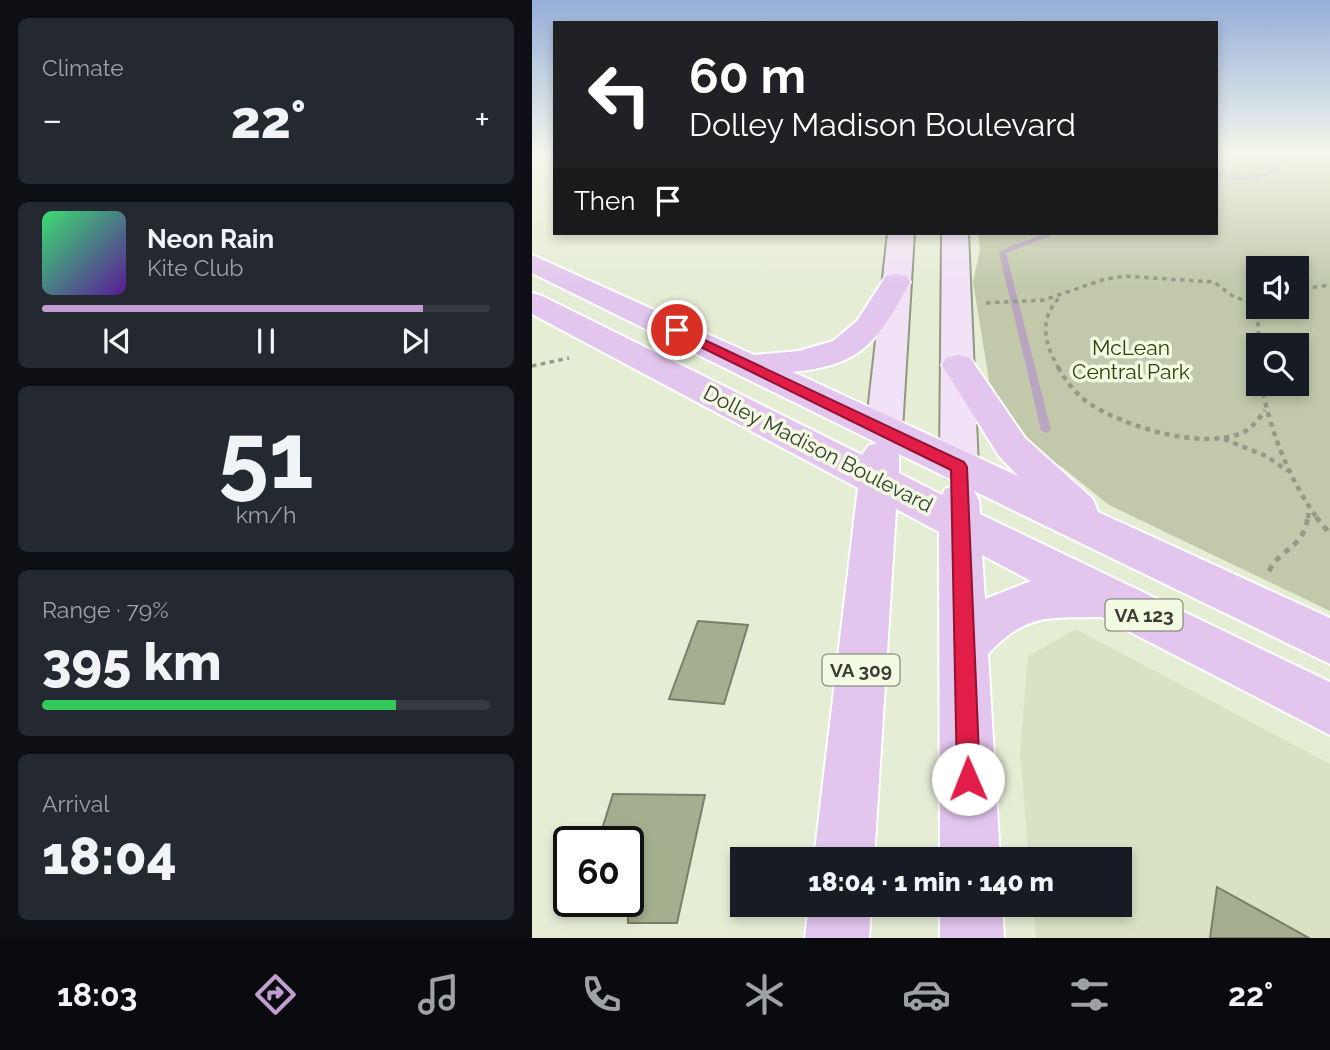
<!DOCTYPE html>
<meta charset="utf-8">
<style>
:root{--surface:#171b24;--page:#242831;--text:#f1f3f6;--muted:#9ea1a6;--line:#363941;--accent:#c19dd0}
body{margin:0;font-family:Raleway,sans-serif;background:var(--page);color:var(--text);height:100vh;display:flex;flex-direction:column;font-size:26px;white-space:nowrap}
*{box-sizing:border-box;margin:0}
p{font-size:23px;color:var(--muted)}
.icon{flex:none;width:38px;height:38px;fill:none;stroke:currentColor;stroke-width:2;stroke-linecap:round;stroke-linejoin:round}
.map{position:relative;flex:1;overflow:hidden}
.drawer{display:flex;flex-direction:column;gap:18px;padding:18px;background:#0d0f14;width:532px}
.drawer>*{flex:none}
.guide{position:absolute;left:21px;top:21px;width:665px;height:214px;border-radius:0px;box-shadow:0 4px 10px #0003;background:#202124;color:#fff;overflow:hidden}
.tools{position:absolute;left:714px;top:256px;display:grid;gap:14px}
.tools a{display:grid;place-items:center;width:63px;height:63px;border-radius:0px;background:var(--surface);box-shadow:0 4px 10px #0003;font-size:35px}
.speed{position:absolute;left:21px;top:826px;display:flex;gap:14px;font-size:35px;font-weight:700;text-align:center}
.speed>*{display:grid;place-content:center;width:91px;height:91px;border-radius:50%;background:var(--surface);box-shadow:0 4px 10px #0003;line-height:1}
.speed .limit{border:4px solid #111;border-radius:10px;background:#fff;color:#111}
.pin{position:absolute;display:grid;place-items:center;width:60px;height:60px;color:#fff;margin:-30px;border:4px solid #fff;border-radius:50%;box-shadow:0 2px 7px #0007}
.me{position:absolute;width:77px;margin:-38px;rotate:359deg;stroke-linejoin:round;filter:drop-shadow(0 0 5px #0008)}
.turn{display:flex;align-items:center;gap:24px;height:147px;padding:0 21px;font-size:32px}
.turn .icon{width:91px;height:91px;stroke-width:2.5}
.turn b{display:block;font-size:49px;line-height:60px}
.then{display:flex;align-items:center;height:66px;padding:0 21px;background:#0003;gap:14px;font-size:26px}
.big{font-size:52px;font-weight:800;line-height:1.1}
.drawer .tile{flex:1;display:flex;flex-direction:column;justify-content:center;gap:10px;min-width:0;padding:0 24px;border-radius:10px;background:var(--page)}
.drawer .dial{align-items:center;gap:0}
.dial b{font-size:91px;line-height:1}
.song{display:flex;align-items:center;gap:21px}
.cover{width:84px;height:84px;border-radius:10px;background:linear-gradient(135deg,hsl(140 70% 55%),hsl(270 70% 35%))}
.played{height:7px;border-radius:4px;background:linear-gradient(90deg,var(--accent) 85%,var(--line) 85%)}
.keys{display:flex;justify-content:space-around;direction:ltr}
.heat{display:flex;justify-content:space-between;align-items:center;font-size:38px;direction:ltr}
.charge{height:10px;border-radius:5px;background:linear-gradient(90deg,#34c759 79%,var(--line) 0)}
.trip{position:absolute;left:198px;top:847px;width:402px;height:70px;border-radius:0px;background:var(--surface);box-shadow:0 4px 10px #0003;font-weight:800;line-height:70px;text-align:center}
.dock{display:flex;height:112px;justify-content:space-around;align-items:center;background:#090b0e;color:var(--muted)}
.dock .icon{width:49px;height:49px}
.dock .active{color:var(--accent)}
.dock b{font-size:32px;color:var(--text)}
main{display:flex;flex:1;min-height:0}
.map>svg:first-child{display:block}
.built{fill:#d9e2c3}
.green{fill:#c1c9aa;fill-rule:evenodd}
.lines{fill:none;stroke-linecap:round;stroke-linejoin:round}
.stream{fill:#b9a5c0;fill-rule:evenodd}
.building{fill:#a6ae90;stroke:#797f6a;stroke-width:2}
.secondary-casing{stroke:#919781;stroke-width:4}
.primary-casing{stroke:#fff;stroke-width:4}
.path-far2{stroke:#949988;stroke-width:3.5;stroke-dasharray:4.5 4.5;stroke-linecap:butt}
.path-far1{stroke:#949988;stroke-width:4.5;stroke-dasharray:5 5;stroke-linecap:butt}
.path{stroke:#949988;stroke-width:5;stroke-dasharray:6 6;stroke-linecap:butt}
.secondary{fill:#f1e2f7;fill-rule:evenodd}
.primary{fill:#e3c6ee;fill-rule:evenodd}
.route{fill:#e11d48;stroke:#92132f;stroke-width:2}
.labels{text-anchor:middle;stroke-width:7;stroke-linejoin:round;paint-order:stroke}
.shield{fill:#f3fae2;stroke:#727668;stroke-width:2}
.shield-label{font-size:19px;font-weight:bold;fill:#3b3d34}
.park-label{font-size:21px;fill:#333d08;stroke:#f3fae2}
.street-label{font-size:21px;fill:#3b3d34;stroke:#f3fae2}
</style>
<main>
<section class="drawer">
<div class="tile"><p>Climate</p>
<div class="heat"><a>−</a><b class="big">22°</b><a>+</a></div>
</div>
<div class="tile">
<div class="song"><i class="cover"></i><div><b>Neon Rain</b><p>Kite Club</p></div></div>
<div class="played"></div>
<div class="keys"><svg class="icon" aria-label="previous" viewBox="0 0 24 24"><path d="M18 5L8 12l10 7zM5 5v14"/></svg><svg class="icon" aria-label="pause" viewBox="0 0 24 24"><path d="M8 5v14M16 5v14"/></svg><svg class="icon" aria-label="next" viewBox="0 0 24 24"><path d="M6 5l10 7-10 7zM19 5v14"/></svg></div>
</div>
<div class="tile dial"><b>51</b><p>km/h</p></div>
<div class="tile"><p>Range · 79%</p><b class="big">395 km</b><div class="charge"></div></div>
<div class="tile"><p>Arrival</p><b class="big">18:04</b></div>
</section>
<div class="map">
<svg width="798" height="938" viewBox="0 0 798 938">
<rect width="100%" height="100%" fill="#e6edd5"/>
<polygon class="built" points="544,629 798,764 798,938 504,938 501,905 588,905 588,859 497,859 488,753 496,656"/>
<path class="green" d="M684,154H798V611L577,505L530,467L497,453L460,420L456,374L441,282L448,249L446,234L684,233ZM726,268H765V306H726ZM726,345H765V383H726Z"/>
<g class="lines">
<g class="stream">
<path d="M750,154H756L752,158L751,166C730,182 709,182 684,176V172C707,178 727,179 746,164V157Z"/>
<polygon points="518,233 526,233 474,253 519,430 514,433 509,430 467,252 481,245"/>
</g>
</g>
<g class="building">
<polygon points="166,621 216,625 192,704 137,699"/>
<polygon points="81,794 173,795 145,923 96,923 96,842 66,842"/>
<polygon points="685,887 777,938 678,938"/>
</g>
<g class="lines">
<g class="secondary-casing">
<g id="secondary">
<polygon points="356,233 382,233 370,430 365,439 352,443 339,439 334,430"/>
<polygon points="410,233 436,233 446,467 441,477 427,481 413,477 408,467"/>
</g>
</g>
<g class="primary-casing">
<g id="primary">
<path d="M0,255L222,355L267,351L301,341L325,321L354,276L364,274L374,276L378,282C346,340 332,365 261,372L486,476L467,456L410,365L414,358L426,355L438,358L493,438L561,499L566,512L798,618V664L442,491L447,500L448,514L798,682V735L569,617C516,618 494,613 456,654L468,859H408L407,532L364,509L342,859H282L326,488L0,314V293L10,296L330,455L336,446L345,443L0,273ZM367,454L432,486L427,484L413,489L410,495L367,473ZM450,555L499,581L453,599Z"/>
<polygon points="277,905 339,905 337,938 273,938"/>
<polygon points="408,905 470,905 472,938 408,938"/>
</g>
</g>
<g class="path-far2">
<polyline points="765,294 770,289 798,285"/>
<polyline points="454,303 512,300 570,280 592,276 682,282 702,297 726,304"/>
<polyline points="725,304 727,345"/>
<polyline points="0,366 37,358"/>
<path d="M527,369C512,343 506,318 529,296"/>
</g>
<g class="path-far1">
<path d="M526,367C534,382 545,395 558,404C594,427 669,450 710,433C720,428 727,419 733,410"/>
<path d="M729,383C739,433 756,477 785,518"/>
<polyline points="692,439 734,456 756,471"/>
<polyline points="776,518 777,510"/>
</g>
<g class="path">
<polyline points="784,517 798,534"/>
<path d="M737,571C750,546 770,551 776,517"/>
</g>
<use href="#secondary" class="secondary"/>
<use href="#primary" class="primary"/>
</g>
<linearGradient id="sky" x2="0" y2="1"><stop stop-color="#95aed8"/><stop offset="0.54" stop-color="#f4f7ec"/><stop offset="1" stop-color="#f4f7ec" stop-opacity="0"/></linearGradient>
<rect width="798" height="285" fill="url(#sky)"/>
<polygon class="route" points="145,327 432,462 435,467 448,779 444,787 436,791 428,787 425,779 419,470 140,333 139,330"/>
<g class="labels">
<g class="shield">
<rect x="573.5" y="599.5" width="77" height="31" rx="5"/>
<rect x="290.5" y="654.5" width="77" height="31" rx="5"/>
</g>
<g class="shield-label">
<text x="612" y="622">VA 123</text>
<text x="329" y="677">VA 309</text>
</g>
<g class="park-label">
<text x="599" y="355">McLean<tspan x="599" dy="24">Central Park</tspan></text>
</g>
<g class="street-label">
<text transform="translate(286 449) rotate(27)" y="7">Dolley Madison Boulevard</text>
</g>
</g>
</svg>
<div class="tools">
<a><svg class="icon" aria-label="sound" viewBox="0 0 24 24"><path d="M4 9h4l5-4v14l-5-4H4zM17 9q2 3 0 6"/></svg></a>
<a><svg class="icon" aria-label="search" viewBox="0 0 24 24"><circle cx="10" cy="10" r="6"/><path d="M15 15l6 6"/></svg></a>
</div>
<div class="speed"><div class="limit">60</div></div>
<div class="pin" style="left:145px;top:330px;background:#d93025"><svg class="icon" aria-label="arrive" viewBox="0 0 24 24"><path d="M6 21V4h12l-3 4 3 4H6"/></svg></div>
<svg class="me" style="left:436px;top:779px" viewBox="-20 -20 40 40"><circle r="19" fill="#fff"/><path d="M0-13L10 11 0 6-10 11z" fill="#e11d48"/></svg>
<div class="trip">18:04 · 1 min · 140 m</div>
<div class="guide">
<div class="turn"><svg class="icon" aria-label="left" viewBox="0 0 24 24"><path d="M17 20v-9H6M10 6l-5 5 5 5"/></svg><div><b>60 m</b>Dolley Madison Boulevard</div></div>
<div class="then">Then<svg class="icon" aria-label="arrive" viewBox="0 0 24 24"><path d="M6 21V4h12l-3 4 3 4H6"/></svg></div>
</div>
</div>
</main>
<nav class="dock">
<b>18:03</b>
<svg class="icon active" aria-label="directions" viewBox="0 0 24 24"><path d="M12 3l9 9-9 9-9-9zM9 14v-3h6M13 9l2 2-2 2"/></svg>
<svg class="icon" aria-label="music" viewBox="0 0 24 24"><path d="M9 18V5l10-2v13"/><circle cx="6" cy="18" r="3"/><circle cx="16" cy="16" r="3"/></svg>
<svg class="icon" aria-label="phone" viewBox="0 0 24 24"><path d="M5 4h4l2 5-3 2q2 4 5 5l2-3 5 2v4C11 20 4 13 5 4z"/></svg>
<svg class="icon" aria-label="climate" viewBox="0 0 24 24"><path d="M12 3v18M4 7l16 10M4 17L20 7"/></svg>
<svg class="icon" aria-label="car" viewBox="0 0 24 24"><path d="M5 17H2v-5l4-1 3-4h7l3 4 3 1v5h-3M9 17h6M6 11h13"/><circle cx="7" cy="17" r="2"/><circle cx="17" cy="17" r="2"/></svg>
<svg class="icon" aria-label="filters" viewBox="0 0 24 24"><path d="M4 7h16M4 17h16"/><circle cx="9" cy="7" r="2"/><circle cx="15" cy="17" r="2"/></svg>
<b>22°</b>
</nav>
